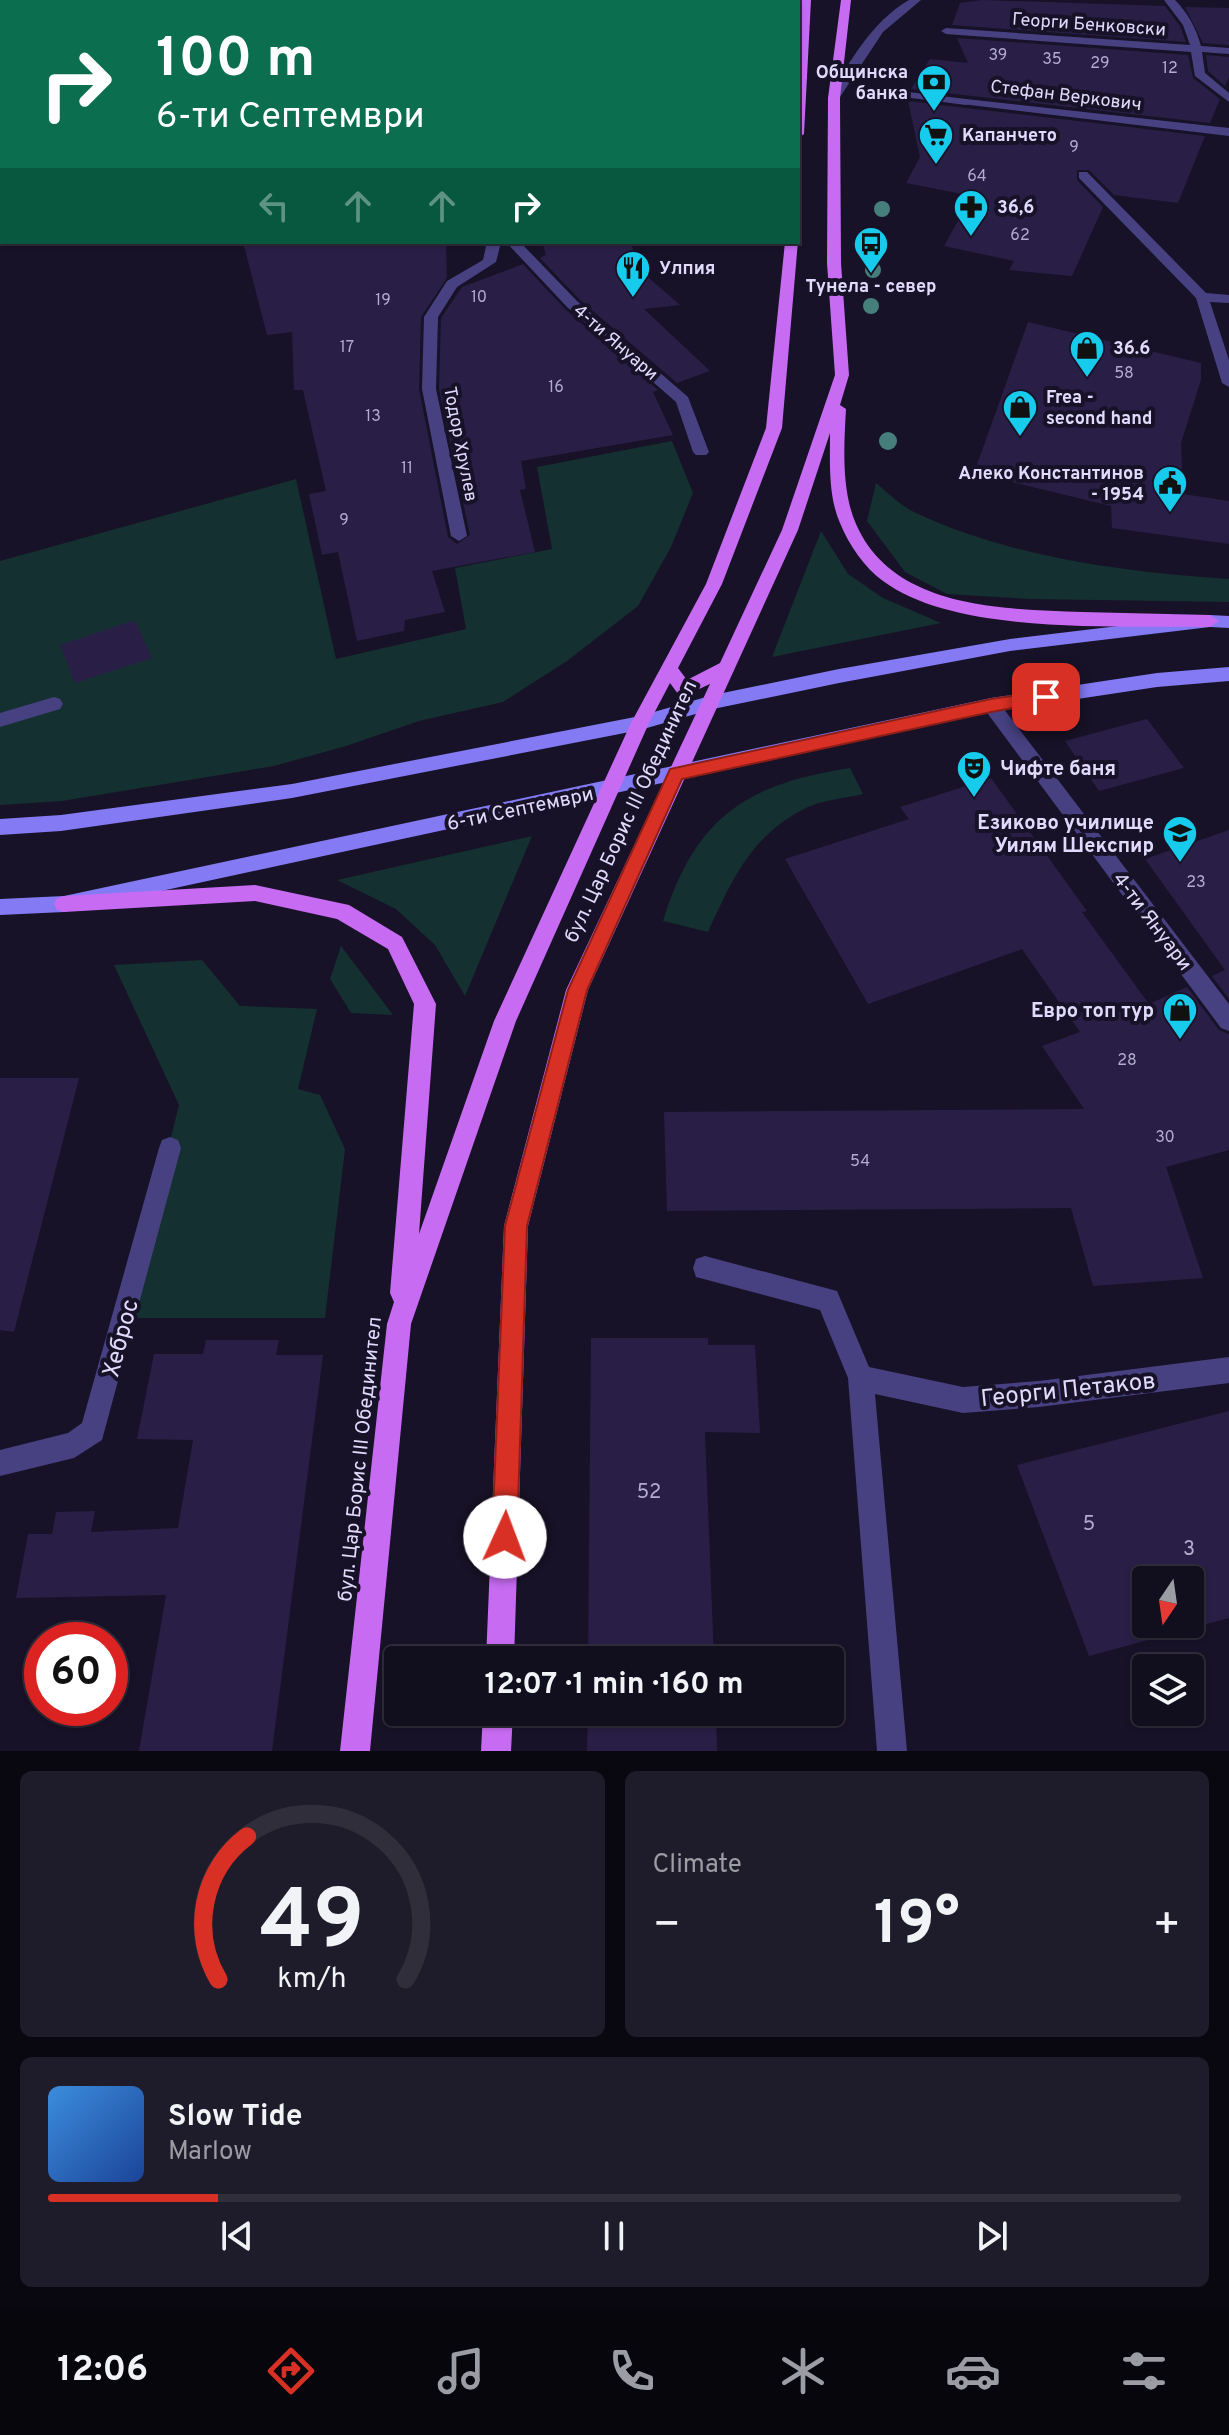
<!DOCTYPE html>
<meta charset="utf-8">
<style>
:root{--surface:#110e1d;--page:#1e1c2a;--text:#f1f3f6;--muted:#9c9ca4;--line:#302e3b;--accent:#d93025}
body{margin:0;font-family:Overpass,sans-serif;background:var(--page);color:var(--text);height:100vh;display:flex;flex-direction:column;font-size:30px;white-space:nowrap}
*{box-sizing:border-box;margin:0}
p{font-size:26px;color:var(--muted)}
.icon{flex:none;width:44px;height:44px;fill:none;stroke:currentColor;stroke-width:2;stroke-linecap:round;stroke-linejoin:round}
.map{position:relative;height:1751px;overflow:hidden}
.panel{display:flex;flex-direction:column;gap:20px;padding:20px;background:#090810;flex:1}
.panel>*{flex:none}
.hud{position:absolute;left:0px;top:0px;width:800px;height:244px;box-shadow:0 2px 6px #0004,0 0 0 2px var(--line);background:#0b6e4f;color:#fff;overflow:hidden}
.needle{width:52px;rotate:193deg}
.fabs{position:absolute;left:1132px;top:1566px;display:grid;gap:16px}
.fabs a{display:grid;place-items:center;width:72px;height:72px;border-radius:8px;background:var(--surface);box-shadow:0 2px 6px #0004,0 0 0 2px var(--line);font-size:40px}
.speed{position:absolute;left:24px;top:1622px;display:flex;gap:16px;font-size:40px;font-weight:700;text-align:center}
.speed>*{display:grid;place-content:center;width:104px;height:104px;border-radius:50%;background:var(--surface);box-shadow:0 2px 6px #0004,0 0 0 2px var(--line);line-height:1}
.speed .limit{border:12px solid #d22;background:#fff;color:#111}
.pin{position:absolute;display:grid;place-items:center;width:68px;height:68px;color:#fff;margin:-34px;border-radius:16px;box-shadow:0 4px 12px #0006}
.me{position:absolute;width:88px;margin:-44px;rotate:2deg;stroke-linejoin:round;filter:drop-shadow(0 0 6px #0008)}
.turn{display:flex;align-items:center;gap:28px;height:168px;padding:0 24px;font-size:36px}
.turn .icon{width:104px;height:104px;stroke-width:2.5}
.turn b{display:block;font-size:56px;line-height:68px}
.lanes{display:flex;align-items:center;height:76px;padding:0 24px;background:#0003;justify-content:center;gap:40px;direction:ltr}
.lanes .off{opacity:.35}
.big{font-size:60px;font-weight:700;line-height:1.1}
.panel .card{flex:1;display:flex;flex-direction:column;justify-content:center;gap:12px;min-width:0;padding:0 28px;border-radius:12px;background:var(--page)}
.panel .dial{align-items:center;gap:0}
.dial svg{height:208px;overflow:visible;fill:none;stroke:var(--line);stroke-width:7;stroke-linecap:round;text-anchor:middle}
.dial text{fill:var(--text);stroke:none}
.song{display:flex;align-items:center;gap:24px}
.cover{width:96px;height:96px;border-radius:12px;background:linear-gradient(135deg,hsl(210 70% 55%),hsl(220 70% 35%))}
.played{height:8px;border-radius:4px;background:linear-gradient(90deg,var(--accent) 15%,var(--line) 15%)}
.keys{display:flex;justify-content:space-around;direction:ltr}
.heat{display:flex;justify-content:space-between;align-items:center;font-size:44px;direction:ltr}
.panel .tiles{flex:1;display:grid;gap:20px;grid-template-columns:1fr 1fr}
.card:last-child{grid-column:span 2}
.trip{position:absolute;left:384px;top:1646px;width:460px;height:80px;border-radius:8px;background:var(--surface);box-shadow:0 2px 6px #0004,0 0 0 2px var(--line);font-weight:700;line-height:80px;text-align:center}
.tabs{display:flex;height:128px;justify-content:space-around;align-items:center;background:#07060c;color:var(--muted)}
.tabs .icon{width:56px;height:56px}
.tabs .current{color:var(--accent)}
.tabs b{font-size:36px;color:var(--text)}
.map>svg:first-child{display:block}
.green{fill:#153030}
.building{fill:#291f46;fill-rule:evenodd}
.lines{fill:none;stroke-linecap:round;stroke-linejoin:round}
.service{fill:#474182;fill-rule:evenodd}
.pedestrian{fill:#474182;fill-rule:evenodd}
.minor{fill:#474182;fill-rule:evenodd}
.secondary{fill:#837af4;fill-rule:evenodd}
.primary{fill:#c76bf3;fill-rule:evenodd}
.tree{fill:#467e7c}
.route{fill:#d93025;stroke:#8d1f18;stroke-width:2}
.labels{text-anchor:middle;stroke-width:8;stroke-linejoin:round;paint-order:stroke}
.number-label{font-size:16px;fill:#b2acce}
.far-street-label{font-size:18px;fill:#e0dbfc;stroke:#171227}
.far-poi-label{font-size:18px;font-weight:bold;fill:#e0dbfc;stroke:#171227;text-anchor:start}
.poi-label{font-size:20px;font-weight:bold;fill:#e0dbfc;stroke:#171227;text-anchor:end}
.street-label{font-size:20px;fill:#e0dbfc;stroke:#171227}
.near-number-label{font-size:20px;fill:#b2acce}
.near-street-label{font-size:24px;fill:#e0dbfc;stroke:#171227}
</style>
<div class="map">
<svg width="1229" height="1751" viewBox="0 0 1229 1751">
<rect width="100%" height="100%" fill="#171227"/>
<g class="green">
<polygon points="672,441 693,493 671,547 638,606 567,661 503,702 419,721 346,746 274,766 62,801 0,805 0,561 296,479 336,659 466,629 455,568 552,549 537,467"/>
<path d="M876,483C888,493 901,506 916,513C1013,558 1123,572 1229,579V602L1030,599L947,594L905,572L867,521Z"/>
<polygon points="821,531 848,574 883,598 941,623 772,657"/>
<path d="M850,768L863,794C846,798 824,800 808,807C751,835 733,878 708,932L663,921C695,818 745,784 850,768Z"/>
<polygon points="532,836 465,996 435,945 396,909 337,880"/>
<polygon points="341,946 393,1015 351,1013 330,979"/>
<polygon points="202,960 240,1006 317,1009 298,1089 320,1095 345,1149 325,1318 126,1318 179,1105 114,965"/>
</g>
<g class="building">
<polygon points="982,0 1165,6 1180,26 1186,42 952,25 960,3"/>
<polygon points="1185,7 1229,8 1229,45 1203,43"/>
<polygon points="957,38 1188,55 1193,78 1220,99 1210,123 911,89 930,59 968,63"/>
<polygon points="1206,55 1229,57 1229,77 1225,86 1208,71"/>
<polygon points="908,101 966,108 1205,136 1178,203 1114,195 1089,170 1077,170 1077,180 1103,207 1072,276 1009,270 1014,261 944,246 972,196 906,183 920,157"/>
<polygon points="243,242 446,242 447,278 421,317 419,389 448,537 457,544 470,535 439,389 441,318 462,287 523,264 565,309 658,390 653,392 673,435 521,461 526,489 520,490 535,552 432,571 445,612 405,620 404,631 357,641 338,552 322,555 309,494 326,491 303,390 294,390 292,332 267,335"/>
<polygon points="542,242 630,242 642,272 680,305 644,309 710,371 677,383 579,299 540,258 546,255"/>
<polygon points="1028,322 1201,363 1201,380 1181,443 1183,494 1229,501 1229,544 1112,528 1111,506 974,473"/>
<polygon points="135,620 152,658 75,683 60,645"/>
<polygon points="1147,719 1184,768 1099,791 1065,741"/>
<polygon points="991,778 1087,911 1082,912 1149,1004 1187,987 1219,1030 1229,1034 1229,1150 1166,1167 1203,1278 1093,1286 1071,1208 667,1211 664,1112 1084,1109 1042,1046 1080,1032 1022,949 868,1004 785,859 909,819 900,807"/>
<polygon points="1229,830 1229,999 1212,976 1225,970 1145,859"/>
<polygon points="0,1078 79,1078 14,1332 0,1330"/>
<polygon points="591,1338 708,1338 708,1345 755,1345 760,1433 705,1432 714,1660 588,1660"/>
<polygon points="206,1340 279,1340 276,1355 323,1355 272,1751 139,1751 166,1595 16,1598 28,1534 52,1534 56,1512 95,1511 91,1532 178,1528 193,1440 137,1439 154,1354 203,1354"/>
<path d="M1229,1411V1618L1089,1656L1017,1465ZM1146,1580H1190V1624H1146Z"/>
<polygon points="588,1712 716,1712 717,1751 587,1751"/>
</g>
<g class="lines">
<g class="service">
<polygon points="54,697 60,699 63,704 60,709 0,727 0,713"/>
<polygon points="705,1256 837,1291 869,1367 963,1387 1039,1381 1048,1385 1052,1394 1048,1403 1039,1407 963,1413 875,1394 907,1751 877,1751 848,1378 820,1310 696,1277 693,1268 696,1259"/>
</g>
<g class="pedestrian">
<polygon points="65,0 78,0 79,2 66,2"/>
<polygon points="179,0 199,0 200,2 180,2"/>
<polygon points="900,91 966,99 972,102 966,105 896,96 894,94"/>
<polygon points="487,242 501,242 496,262 457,287 438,317 436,389 467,536 459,541 451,536 422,389 424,317 447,281 483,260"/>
<polygon points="506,242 520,242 577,301 688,397 709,452 706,455 696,455 693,452 676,402 567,307"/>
</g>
<g class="minor">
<path d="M909,0H921L883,32L838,100H830L828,98C850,62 871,22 909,0Z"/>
<path d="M1164,0H1175C1188,13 1196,28 1201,46L1229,48V54L1202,52L1205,73L1229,93V102L1195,76L1191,52L946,34L941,31L946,28L1190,45L1183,25Z"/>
<polygon points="966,99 1229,128 1229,136 962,104 960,102"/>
<polygon points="1079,172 1087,172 1206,293 1229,295 1229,303 1210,302 1229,360 1229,387 1222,383 1196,298 1079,178"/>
<polygon points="991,698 997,700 1229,1004 1229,1031 1221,1028 985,710 982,705"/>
<polygon points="170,1137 178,1140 181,1148 102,1440 74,1458 0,1476 0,1450 68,1433 82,1423 159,1148 162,1140"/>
<polygon points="1229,1357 1229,1383 1039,1407 1030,1403 1026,1394 1030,1385 1039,1381"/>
</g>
<g class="secondary">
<polygon points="1210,615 1229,616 1229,628 1210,627 1010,651 839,683 713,709 640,730 292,798 61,831 0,835 0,819 61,815 292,784 640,716 713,695 839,669 1010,639"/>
<polygon points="1229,667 1229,681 1157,687 991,712 64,912 0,915 0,899 64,896 991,698 1157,673"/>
</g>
<g class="primary">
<polygon points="801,0 811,0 804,134 798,138"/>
<path d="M841,0H851L840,98L841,263L849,375L840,405L846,409C844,445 841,490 856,524C893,609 1003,609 1082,612C1124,613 1167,614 1210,615L1219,621L1210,627C1120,625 957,636 883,581C864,567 849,545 840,523C828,496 830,462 830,433L798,530L588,990L528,1226L514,1660H486L504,1226L566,990L710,684L684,696L678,694L670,683L649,723L516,1021L411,1324L370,1751H340L387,1324L394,1302L390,1293L414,1004L388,949L337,919L255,901L64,912L57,910L54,904L57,898L64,896L255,885L349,905L402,937L436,1004L419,1234L494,1021L631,723L706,584L766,428L785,242L798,241L782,428L722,584L678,668L687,680L720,663L782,530L835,375L827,263L828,98Z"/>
<polygon points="483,1712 513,1712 511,1751 481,1751"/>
</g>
</g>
<g class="tree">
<circle cx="882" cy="209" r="8"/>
<circle cx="873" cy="270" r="8"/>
<circle cx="871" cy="306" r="8"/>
<circle cx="888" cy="441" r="9"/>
</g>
<polygon class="route" points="1046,691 1054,697 1052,701 991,712 682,779 587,990 527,1226 517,1537 513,1546 505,1549 496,1546 492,1537 505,1226 568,990 670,769 991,699"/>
<defs>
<g id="bank-pin" transform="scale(1.8)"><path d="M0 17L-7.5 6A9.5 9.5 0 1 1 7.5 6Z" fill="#17cbec" stroke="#171227"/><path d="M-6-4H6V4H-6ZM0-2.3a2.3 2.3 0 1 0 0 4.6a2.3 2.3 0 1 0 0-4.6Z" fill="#111"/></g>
<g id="supermarket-pin" transform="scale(1.8)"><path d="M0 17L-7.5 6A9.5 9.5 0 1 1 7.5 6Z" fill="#17cbec" stroke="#171227"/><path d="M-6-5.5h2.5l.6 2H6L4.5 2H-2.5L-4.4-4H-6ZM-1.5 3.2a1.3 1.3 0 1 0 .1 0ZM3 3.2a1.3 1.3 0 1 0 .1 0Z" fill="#111"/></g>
<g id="pharmacy-pin" transform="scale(1.8)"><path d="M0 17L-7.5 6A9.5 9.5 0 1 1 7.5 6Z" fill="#17cbec" stroke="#171227"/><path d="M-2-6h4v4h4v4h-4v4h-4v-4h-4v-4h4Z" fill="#111"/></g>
<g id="bus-pin" transform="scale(1.8)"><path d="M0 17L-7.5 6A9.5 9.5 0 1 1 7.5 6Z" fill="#17cbec" stroke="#171227"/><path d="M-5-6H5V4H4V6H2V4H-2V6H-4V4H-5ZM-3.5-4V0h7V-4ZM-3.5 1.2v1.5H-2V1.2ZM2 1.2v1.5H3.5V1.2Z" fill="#111"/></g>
<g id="restaurant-pin" transform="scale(1.8)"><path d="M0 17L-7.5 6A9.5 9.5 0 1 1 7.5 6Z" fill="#17cbec" stroke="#171227"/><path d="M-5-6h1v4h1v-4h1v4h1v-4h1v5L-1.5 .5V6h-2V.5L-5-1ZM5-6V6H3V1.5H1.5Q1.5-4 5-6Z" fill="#111"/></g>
<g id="shop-pin" transform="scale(1.8)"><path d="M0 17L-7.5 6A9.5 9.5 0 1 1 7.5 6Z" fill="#17cbec" stroke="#171227"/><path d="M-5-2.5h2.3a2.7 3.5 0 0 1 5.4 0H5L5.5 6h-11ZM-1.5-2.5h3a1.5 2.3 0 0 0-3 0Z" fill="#111"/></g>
<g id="civic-pin" transform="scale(1.8)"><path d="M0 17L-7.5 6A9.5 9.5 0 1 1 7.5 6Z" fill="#17cbec" stroke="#171227"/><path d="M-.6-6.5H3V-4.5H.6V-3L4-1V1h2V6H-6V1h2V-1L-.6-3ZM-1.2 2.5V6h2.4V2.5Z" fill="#111"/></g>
<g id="theatre-pin" transform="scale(1.8)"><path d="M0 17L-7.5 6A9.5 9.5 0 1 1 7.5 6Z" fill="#17cbec" stroke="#171227"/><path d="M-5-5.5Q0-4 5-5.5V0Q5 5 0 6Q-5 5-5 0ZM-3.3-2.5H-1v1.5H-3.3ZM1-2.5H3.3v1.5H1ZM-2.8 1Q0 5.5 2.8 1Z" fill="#111"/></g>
<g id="school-pin" transform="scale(1.8)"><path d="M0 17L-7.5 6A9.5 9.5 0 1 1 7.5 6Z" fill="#17cbec" stroke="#171227"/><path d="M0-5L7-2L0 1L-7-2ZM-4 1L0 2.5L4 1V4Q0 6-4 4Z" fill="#111"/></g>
</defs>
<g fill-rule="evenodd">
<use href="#bank-pin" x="934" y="82"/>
<use href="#supermarket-pin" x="936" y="135"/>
<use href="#pharmacy-pin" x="971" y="207"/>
<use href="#bus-pin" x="871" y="244"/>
<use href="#restaurant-pin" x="633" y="268"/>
<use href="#shop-pin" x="1087" y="348"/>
<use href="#shop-pin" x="1020" y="407"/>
<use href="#civic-pin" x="1170" y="483"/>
<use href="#theatre-pin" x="974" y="768"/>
<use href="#school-pin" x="1180" y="833"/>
<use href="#shop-pin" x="1180" y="1010"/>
</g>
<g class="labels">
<g class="number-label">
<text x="998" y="60">39</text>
<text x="1052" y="64">35</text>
<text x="1100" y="68">29</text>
<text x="1170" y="73">12</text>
<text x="1074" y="152">9</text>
<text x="977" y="181">64</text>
<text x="1020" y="240">62</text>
<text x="479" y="302">10</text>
<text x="383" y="305">19</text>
<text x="347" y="352">17</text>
<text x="1124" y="378">58</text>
<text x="556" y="392">16</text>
<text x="373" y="421">13</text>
<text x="407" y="473">11</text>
<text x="344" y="525">9</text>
<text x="1196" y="887">23</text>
<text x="1127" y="1065">28</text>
<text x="1165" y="1142">30</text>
<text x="860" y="1166">54</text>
</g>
<g class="far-street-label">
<text transform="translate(1089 24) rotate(4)" y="6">Георги Бенковски</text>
<text transform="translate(1066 95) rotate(7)" y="6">Стефан Веркович</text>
<text transform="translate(616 342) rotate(41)" y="6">4-ти Януари</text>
<text transform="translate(461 444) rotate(79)" y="6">Тодор Хрулев</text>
</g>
<g class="far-poi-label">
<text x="908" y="78" text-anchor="end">Общинска<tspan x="908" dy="21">банка</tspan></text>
<text x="962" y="141">Капанчето</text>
<text x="997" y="213">36,6</text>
<text x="659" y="274">Улпия</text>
<text x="871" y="292" text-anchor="middle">Тунела - север</text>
<text x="1113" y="354">36.6</text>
<text x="1046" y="403">Frea -<tspan x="1046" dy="21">second hand</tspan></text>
<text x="1144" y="479" text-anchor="end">Алеко Константинов<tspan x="1144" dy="21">- 1954</tspan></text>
</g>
<g class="poi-label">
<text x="1000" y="775" text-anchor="start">Чифте баня</text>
<text x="1154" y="829">Езиково училище<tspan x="1154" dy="23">Уилям Шекспир</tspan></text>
<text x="1154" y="1017">Евро топ тур</text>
</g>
<g class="street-label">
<text transform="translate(520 808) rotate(-12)" y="7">6-ти Септември</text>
<text transform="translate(630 811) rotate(-65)" y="7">бул. Цар Борис III Обединител</text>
<text transform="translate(1153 921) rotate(53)" y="7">4-ти Януари</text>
<text transform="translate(359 1459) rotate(-84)" y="7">бул. Цар Борис III Обединител</text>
</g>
<g class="near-number-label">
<text x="649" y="1498">52</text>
<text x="1089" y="1530">5</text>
<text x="1189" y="1555">3</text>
</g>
<g class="near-street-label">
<text transform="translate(120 1338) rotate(-75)" y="8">Хеброс</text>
<text transform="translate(1068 1389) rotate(-6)" y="8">Георги Петаков</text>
</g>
</g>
</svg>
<div class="fabs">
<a><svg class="needle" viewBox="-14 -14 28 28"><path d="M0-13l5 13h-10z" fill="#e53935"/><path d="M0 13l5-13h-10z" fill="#9c9ca4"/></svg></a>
<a><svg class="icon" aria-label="layers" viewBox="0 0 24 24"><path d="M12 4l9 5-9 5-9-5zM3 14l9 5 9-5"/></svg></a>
</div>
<div class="speed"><div class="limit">60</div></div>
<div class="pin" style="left:1046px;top:697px;background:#d93025"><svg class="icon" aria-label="arrive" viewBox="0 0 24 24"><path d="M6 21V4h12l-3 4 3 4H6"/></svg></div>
<svg class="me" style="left:505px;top:1537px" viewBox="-20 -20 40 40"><circle r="19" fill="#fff"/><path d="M0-13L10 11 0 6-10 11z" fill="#d93025"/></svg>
<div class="trip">12:07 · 1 min · 160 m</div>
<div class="hud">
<div class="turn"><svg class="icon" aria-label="right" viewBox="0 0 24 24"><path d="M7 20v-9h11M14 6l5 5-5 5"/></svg><div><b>100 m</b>6-ти Септември</div></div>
<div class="lanes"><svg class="icon off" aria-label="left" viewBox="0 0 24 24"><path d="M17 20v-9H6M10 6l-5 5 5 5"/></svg><svg class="icon off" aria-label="ahead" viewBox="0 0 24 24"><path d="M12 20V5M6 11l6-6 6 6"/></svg><svg class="icon off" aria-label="ahead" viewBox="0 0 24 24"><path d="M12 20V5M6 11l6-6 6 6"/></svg><svg class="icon" aria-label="right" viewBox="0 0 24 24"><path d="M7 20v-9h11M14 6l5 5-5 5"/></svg></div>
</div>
</div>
<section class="panel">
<div class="tiles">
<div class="card dial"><svg viewBox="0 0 100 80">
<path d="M14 69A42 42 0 1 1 86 69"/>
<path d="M14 69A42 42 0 0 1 25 14" stroke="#d93025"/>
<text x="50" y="56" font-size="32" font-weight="700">49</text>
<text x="50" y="72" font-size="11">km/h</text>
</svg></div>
<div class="card"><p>Climate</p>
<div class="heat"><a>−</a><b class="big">19°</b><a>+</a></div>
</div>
<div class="card">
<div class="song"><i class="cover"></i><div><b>Slow Tide</b><p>Marlow</p></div></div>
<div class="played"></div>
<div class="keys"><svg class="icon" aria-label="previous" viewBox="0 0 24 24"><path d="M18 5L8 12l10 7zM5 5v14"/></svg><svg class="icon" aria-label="pause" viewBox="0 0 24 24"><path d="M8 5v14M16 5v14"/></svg><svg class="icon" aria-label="next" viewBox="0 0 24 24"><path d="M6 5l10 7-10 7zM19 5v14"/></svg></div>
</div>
</div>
</section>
<nav class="tabs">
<b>12:06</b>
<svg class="icon current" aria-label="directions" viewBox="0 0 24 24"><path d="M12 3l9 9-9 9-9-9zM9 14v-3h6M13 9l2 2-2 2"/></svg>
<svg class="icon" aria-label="music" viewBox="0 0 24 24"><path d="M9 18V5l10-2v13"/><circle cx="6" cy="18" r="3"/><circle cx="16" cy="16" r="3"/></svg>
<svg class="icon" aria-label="phone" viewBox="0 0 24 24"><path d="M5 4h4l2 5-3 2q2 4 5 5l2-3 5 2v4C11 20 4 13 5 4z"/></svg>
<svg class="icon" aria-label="climate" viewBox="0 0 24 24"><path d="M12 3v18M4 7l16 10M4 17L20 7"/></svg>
<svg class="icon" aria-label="car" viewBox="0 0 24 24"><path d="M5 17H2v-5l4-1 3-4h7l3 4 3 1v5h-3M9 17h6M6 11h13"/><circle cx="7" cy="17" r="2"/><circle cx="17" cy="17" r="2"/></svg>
<svg class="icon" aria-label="filters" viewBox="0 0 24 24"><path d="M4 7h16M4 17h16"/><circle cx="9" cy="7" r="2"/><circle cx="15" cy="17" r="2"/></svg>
</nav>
